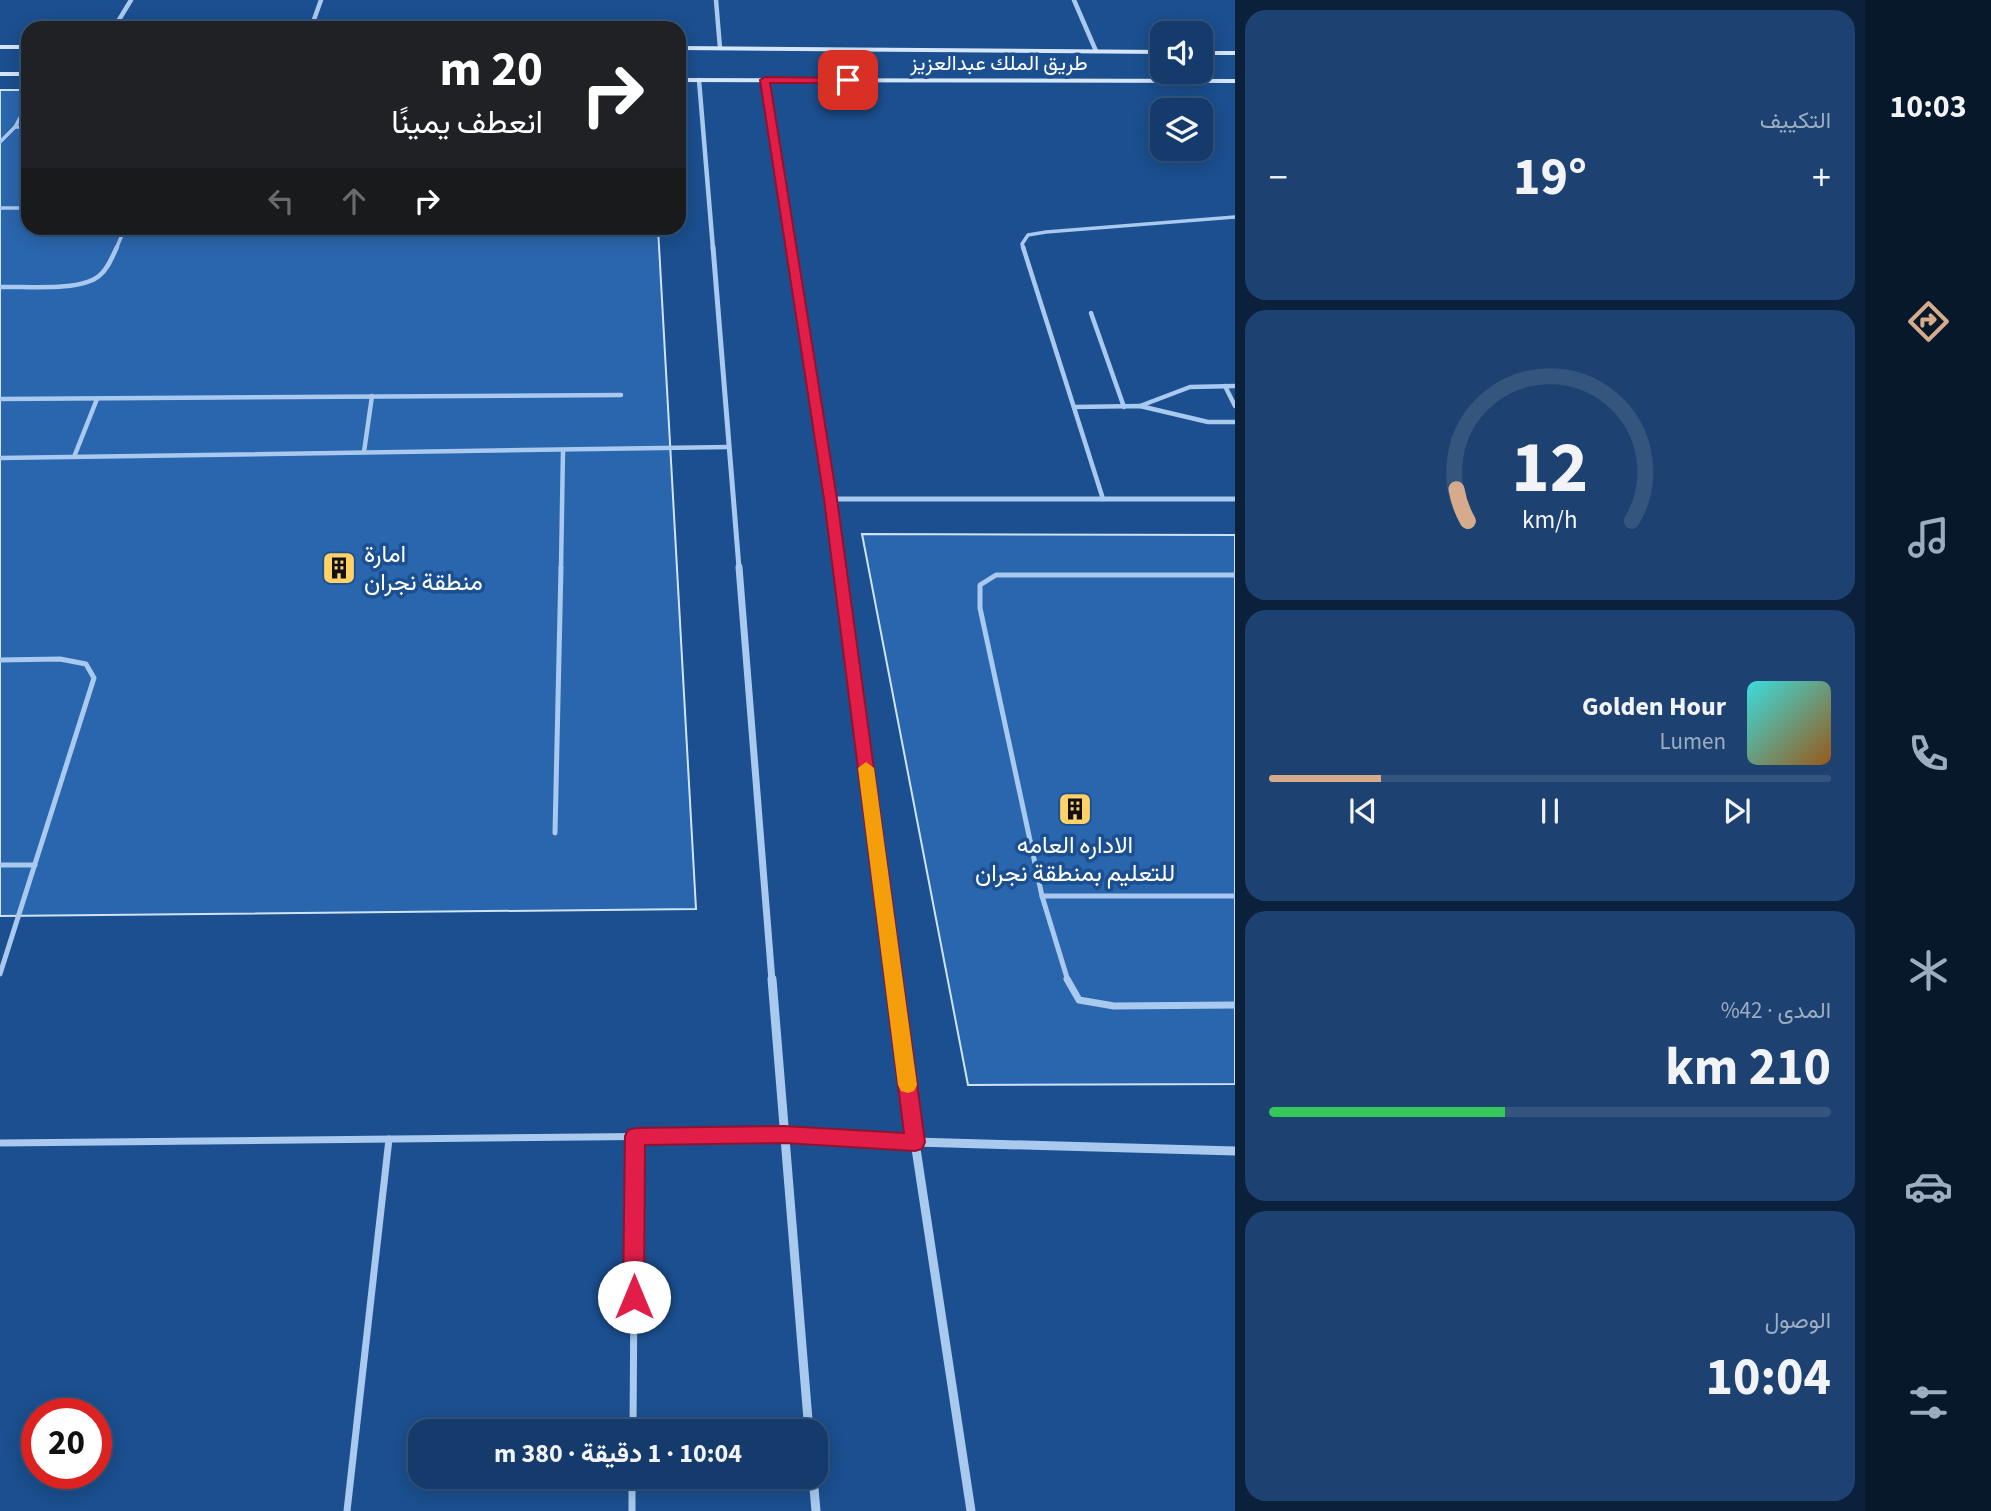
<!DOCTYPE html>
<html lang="ar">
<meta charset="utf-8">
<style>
:root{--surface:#143b6b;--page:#1d4271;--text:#f1f3f6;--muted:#9dadc1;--line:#33557e;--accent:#d6ab8b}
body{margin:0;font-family:"Source Sans 3",Vazirmatn,sans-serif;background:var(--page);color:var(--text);direction:rtl;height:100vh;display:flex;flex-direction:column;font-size:26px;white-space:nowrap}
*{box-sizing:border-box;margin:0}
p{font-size:23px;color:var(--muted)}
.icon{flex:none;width:38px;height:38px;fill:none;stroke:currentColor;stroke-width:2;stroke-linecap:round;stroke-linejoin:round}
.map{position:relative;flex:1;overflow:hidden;direction:ltr}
.side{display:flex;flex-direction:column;gap:10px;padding:10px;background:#0b203b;width:630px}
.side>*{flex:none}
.banner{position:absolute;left:21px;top:21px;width:665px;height:214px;border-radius:21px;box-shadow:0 4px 18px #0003,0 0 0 2px var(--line);direction:rtl;background:#202124;color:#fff;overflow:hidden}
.buttons{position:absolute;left:1150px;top:21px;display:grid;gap:14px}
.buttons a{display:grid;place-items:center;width:63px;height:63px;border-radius:14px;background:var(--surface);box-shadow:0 4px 18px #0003,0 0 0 2px var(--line);font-size:35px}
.speed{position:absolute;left:21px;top:1398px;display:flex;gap:14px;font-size:35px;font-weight:700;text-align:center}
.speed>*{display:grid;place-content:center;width:91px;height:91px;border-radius:50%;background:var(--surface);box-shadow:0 4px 18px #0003,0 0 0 2px var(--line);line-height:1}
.speed .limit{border:10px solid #d22;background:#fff;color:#111}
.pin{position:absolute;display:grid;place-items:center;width:60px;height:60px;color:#fff;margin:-30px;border-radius:14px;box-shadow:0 4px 10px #0006}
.me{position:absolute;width:77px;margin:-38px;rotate:0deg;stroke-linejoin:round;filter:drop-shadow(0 0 5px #0008)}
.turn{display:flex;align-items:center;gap:24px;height:147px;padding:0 28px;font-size:32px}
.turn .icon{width:91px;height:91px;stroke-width:2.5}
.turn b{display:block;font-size:49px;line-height:60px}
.lanes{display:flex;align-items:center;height:66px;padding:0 28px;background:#0003;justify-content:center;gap:35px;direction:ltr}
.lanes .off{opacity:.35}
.big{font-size:52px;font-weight:700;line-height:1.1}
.side .card{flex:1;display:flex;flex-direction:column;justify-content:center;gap:10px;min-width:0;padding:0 24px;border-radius:21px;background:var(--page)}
.side .dial{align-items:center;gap:0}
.dial svg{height:182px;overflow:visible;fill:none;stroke:var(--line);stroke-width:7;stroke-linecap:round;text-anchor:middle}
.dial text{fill:var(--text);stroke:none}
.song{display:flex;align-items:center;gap:21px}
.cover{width:84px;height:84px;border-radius:10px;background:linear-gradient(135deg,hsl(180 70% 55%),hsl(30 70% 35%))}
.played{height:7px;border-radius:4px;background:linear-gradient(90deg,var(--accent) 20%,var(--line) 20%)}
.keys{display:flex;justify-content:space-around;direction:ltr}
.heat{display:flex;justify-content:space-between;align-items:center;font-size:38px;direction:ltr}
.charge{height:10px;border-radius:5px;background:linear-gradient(90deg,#34c759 42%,var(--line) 0)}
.trip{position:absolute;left:408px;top:1419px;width:420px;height:70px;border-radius:21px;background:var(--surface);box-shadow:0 4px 18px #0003,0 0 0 2px var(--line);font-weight:700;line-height:70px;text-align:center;direction:rtl}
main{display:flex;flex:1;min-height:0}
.tab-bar{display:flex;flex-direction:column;width:126px;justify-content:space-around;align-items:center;background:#08182b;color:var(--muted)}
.tab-bar .icon{width:49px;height:49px}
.tab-bar .current{color:var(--accent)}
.tab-bar b{font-size:32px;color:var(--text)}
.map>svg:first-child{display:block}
.building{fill:#2a66ad;stroke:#cfe3fa;stroke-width:2}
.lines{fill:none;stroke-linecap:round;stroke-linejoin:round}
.service-far3{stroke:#a9c9ee;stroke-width:3.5}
.service-far2{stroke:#a9c9ee;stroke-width:4.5}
.service-far1{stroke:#a9c9ee;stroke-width:5}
.service{stroke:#a9c9ee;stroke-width:7}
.minor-far3{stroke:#a9c9ee;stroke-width:4.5}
.minor-far2{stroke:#a9c9ee;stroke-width:5}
.minor-far1{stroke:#a9c9ee;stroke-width:7}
.minor{stroke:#a9c9ee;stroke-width:9}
.secondary{fill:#d6e6fa;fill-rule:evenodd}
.route{fill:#e11d48;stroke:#92132f;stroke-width:2}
.slow{fill:#f59e0b}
.labels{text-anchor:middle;stroke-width:7;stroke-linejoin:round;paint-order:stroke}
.far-street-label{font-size:21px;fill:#fff;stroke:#1b4f8f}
.poi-label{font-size:24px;fill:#fff;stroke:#1b4f8f;text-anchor:start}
</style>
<main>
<nav class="tab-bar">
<b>10:03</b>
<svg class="icon current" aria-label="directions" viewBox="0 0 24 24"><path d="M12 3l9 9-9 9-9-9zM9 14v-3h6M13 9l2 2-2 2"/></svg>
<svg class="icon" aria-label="music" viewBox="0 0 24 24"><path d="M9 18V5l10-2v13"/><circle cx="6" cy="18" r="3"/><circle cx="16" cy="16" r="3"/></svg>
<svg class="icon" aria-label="phone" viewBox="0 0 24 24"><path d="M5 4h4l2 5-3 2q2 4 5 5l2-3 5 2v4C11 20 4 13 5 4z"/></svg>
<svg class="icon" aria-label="climate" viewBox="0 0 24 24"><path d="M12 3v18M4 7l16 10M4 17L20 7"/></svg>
<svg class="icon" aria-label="car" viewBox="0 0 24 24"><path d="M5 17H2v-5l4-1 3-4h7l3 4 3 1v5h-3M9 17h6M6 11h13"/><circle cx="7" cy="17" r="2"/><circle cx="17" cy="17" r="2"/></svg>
<svg class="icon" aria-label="filters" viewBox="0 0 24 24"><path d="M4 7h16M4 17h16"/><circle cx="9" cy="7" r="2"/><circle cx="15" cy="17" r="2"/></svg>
</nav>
<section class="side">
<div class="card"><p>التكييف</p>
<div class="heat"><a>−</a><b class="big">19°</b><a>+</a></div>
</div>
<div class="card dial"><svg viewBox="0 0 100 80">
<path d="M14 69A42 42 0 1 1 86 69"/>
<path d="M14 69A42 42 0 0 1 9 55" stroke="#d6ab8b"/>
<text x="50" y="56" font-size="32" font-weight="700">12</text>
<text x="50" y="72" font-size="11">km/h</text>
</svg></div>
<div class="card">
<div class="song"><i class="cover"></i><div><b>Golden Hour</b><p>Lumen</p></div></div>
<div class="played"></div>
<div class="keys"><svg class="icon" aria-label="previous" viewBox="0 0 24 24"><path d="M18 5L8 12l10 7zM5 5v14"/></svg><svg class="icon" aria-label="pause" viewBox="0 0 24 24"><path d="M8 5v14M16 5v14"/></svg><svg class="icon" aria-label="next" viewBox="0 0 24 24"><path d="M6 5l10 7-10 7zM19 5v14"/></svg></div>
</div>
<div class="card"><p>المدى · 42%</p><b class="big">210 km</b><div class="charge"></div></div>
<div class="card"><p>الوصول</p><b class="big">10:04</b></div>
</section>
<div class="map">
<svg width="1235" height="1511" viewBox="0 0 1235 1511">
<rect width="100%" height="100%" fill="#1b4f8f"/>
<g class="building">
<polygon points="0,90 28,90 28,228 658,228 696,909 0,916"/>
<polygon points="862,534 1235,535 1235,1084 968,1085"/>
</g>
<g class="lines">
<g class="service-far3">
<polyline points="15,127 28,127"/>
<polyline points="0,142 15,127 28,103"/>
<polyline points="0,208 28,208"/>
<polyline points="116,249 125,228"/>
<polyline points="1024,249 1022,244 1028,235 1046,232 1235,217"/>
</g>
<g class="service-far2">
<polyline points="1023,247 1103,499"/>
<path d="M0,287C25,286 79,292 99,276C108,269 112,257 117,247"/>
<polyline points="1091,313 1124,407"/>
<polyline points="1225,386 1235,406"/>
<polyline points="0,399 621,395"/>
<polyline points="1140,406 1190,387 1235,386"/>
<polyline points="1074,407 1140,406 1208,422 1235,422"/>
<polyline points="364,452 372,396"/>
<polyline points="74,457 97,399"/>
<polyline points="0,458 729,447"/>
<polyline points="561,568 563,450"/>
</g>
<g class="service-far1">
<polyline points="0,660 60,659 86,664 94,678 0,974"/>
<polyline points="555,833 561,567"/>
<polyline points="0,865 35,865"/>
<polyline points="1042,896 1235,896"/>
<polyline points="1068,981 1042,896 980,608 980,585 996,575 1235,575"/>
</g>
<g class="service">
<polyline points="1067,979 1079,1000 1114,1006 1235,1005"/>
<polyline points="0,1143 784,1135"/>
<polyline points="633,1432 635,1137"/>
<polyline points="632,1477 632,1511"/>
<polyline points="347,1511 389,1139"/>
</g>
<g class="minor-far3">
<polyline points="716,0 720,48"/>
<polyline points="1074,0 1096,51"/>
<polyline points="114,28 131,0"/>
<polyline points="311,28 321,0"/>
<polyline points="699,80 713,249"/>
<polyline points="765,80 791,249"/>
</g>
<g class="minor-far2">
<polyline points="713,247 739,568"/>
<polyline points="791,247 839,568"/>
<polyline points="830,499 1235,499"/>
</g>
<g class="minor-far1">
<polyline points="739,567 772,981"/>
<polyline points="839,567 894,981"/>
</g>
<g class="minor">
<polyline points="772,979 809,1432"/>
<polyline points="893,979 915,1142 971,1511"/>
<polyline points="784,1135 915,1142 1235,1151"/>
<polyline points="813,1477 816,1511"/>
</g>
<g class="secondary">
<rect x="0" y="45" width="28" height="4"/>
<polygon points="679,46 1162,50 1162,54 679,50"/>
<rect x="1200" y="51" width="35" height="4"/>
<rect x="0" y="72" width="28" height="4"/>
<polygon points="679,78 1235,79 1235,83 679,82"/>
</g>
</g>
<polygon class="route" points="765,77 848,78 853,80 848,83 770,83 837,499 925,1142 922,1149 915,1151 784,1143 645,1145 644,1297 641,1305 634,1308 626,1305 623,1297 625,1136 628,1130 635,1128 784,1126 904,1133 824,499 760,80"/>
<polygon class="slow" points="866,762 874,768 917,1085 914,1091 908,1093 901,1091 898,1085 858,768"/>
<defs>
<g id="building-square" transform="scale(1.75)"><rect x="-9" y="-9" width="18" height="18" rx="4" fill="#ffd166" stroke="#1b4f8f"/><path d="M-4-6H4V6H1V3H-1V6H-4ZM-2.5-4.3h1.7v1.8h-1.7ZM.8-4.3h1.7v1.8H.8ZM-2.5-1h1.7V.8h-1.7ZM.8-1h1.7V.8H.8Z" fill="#111"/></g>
</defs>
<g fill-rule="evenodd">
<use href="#building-square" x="339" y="568"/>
<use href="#building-square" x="1075" y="809"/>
</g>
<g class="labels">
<g class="far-street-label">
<text x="999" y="70">طريق الملك عبدالعزيز</text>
</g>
<g class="poi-label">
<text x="364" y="562">امارة<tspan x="364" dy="28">منطقة نجران</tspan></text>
<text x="1075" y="853" text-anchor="middle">الاداره العامه<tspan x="1075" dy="28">للتعليم بمنطقة نجران</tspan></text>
</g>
</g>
</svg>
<div class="buttons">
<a><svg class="icon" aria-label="sound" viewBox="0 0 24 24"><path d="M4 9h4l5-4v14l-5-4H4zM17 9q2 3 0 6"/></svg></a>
<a><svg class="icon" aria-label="layers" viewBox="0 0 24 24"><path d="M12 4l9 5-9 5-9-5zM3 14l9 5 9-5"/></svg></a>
</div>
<div class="speed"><div class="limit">20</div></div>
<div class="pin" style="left:848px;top:80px;background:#d93025"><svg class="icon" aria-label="arrive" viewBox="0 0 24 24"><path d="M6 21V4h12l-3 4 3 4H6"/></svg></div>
<svg class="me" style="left:634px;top:1297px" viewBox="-20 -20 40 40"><circle r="19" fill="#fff"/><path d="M0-13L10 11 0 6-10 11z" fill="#e11d48"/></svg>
<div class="trip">10:04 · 1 دقيقة · 380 m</div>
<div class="banner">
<div class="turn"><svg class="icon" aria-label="right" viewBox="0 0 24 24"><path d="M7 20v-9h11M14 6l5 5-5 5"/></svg><div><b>20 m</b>انعطف يمينًا</div></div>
<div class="lanes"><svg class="icon off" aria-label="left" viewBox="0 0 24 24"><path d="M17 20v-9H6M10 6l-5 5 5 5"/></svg><svg class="icon off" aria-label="ahead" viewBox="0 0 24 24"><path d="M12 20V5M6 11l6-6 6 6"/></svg><svg class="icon" aria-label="right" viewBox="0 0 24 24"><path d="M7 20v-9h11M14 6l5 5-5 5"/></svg></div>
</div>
</div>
</main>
